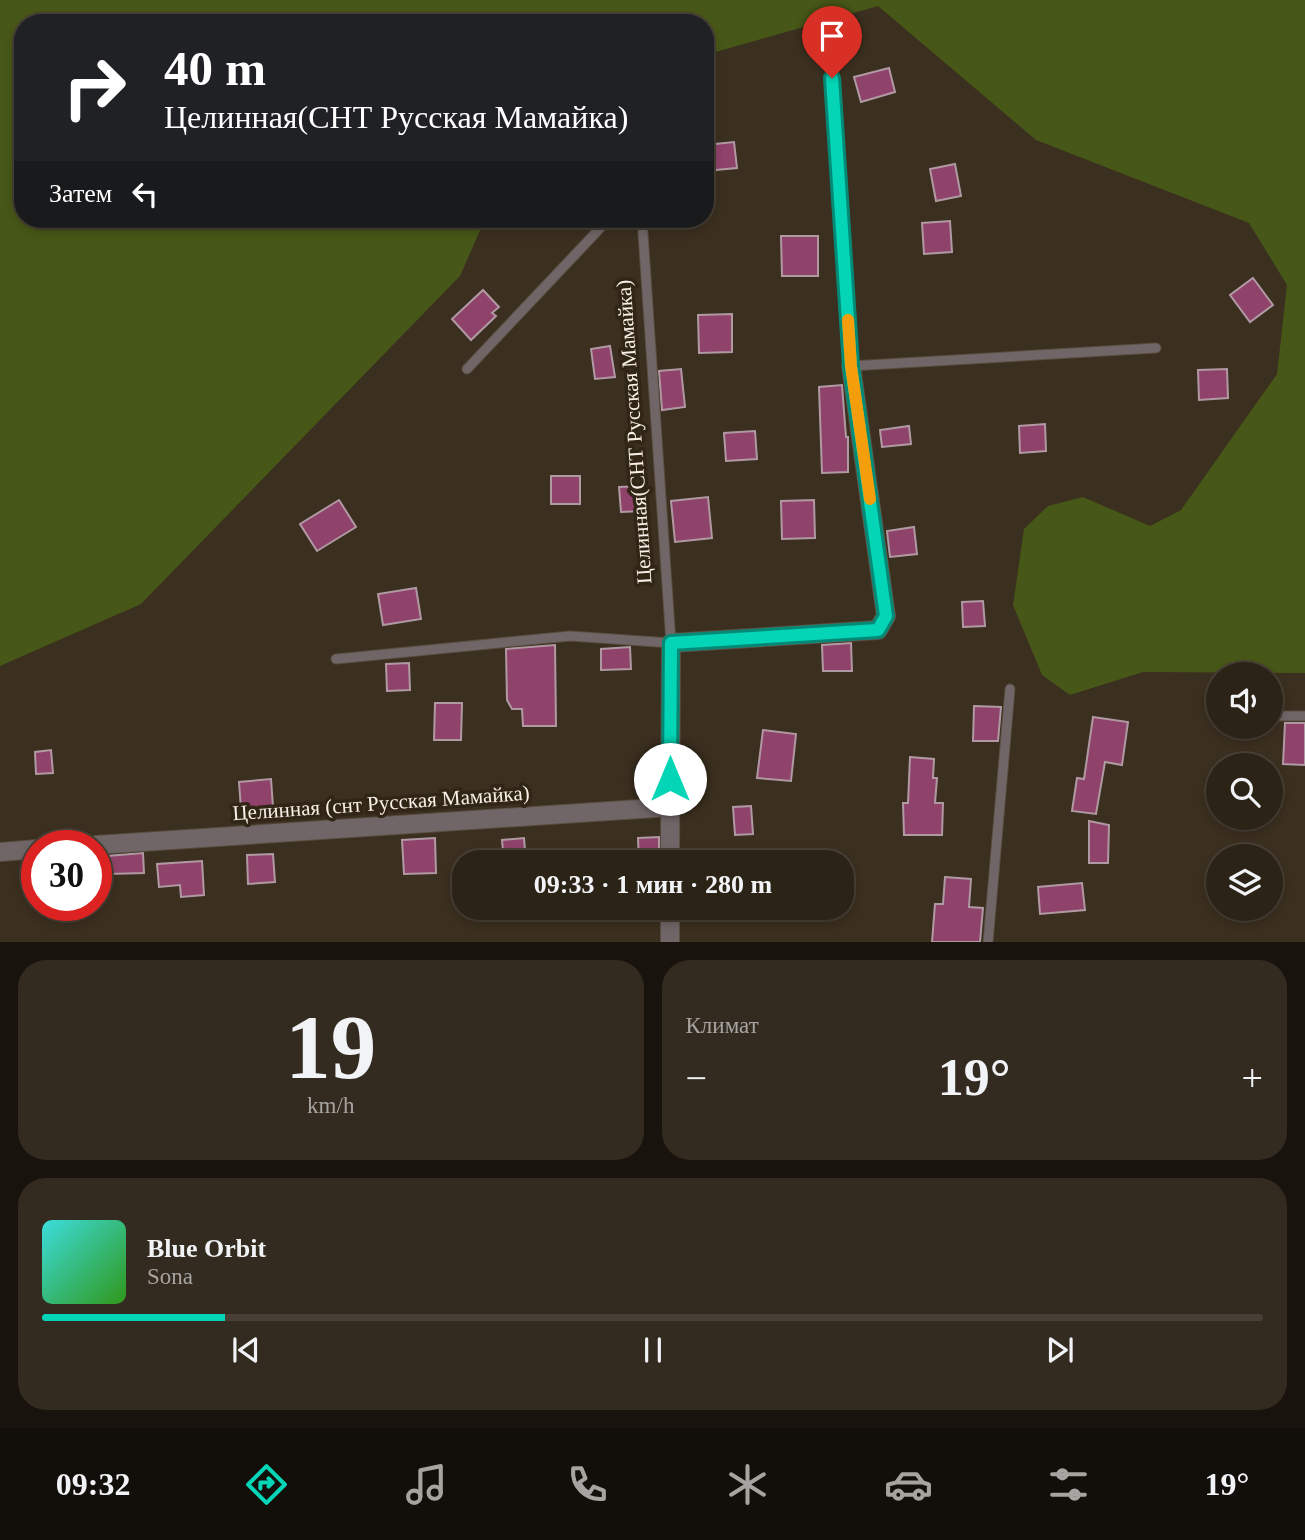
<!DOCTYPE html>
<html lang="ru">
<meta charset="utf-8">
<style>
:root{--surface:#2c2317;--page:#342b20;--text:#f1f3f6;--muted:#a6a4a1;--line:#484036;--accent:#04d5b6}
body{margin:0;font-family:Georgia,serif;background:var(--page);color:var(--text);height:100vh;display:flex;flex-direction:column;font-size:26px;white-space:nowrap}
*{box-sizing:border-box;margin:0}
p{font-size:23px;color:var(--muted)}
.icon{flex:none;width:38px;height:38px;fill:none;stroke:currentColor;stroke-width:2;stroke-linecap:round;stroke-linejoin:round}
.map{position:relative;height:942px;overflow:hidden}
.drawer{display:flex;flex-direction:column;gap:18px;padding:18px;background:#18130d;flex:1}
.drawer>*{flex:none}
.banner{position:absolute;left:14px;top:14px;width:700px;height:214px;border-radius:28px;box-shadow:0 4px 10px #0003,0 0 0 2px var(--line);background:#202124;color:#fff;overflow:hidden}
.fabs{position:absolute;left:1206px;top:662px;display:grid;gap:14px}
.fabs a{display:grid;place-items:center;width:77px;height:77px;border-radius:50%;background:var(--surface);box-shadow:0 4px 10px #0003,0 0 0 2px var(--line);font-size:35px}
.speed{position:absolute;left:21px;top:830px;display:flex;gap:14px;font-size:35px;font-weight:700;text-align:center}
.speed>*{display:grid;place-content:center;width:91px;height:91px;border-radius:50%;background:var(--surface);box-shadow:0 4px 10px #0003,0 0 0 2px var(--line);line-height:1}
.speed .limit{border:10px solid #d22;background:#fff;color:#111}
.pin{position:absolute;display:grid;place-items:center;width:60px;height:60px;color:#fff;margin:-72px -30px;border-radius:50% 50% 50% 0;rotate:-45deg;box-shadow:0 0 7px #0007}
.pin .icon{rotate:45deg}
.me{position:absolute;width:77px;margin:-38px;rotate:0deg;stroke-linejoin:round;filter:drop-shadow(0 0 5px #0008)}
.turn{display:flex;align-items:center;gap:24px;height:147px;padding:0 35px;font-size:32px}
.turn .icon{width:91px;height:91px;stroke-width:2.5}
.turn b{display:block;font-size:49px;line-height:60px}
.then{display:flex;align-items:center;height:66px;padding:0 35px;background:#0003;gap:14px;font-size:26px}
.big{font-size:52px;font-weight:700;line-height:1.1}
.drawer .card{flex:1;display:flex;flex-direction:column;justify-content:center;gap:10px;min-width:0;padding:0 24px;border-radius:28px;background:var(--page)}
.drawer .dial{align-items:center;gap:0}
.dial b{font-size:91px;line-height:1}
.song{display:flex;align-items:center;gap:21px}
.cover{width:84px;height:84px;border-radius:10px;background:linear-gradient(135deg,hsl(180 70% 55%),hsl(110 70% 35%))}
.played{height:7px;border-radius:4px;background:linear-gradient(90deg,var(--accent) 15%,var(--line) 15%)}
.keys{display:flex;justify-content:space-around;direction:ltr}
.heat{display:flex;justify-content:space-between;align-items:center;font-size:38px;direction:ltr}
.drawer .tiles{flex:1;display:grid;gap:18px;grid-template-columns:1fr 1fr}
.card:last-child{grid-column:span 2}
.trip{position:absolute;left:452px;top:850px;width:402px;height:70px;border-radius:28px;background:var(--surface);box-shadow:0 4px 10px #0003,0 0 0 2px var(--line);font-weight:700;line-height:70px;text-align:center}
.menu{display:flex;height:112px;justify-content:space-around;align-items:center;background:#120e09;color:var(--muted)}
.menu .icon{width:49px;height:49px}
.menu .current{color:var(--accent)}
.menu b{font-size:32px;color:var(--text)}
.map>svg:first-child{display:block}
.green{fill:#475717}
.building{fill:#8f426a;stroke:#b099a3;stroke-width:2}
.lines{fill:none;stroke-linecap:round;stroke-linejoin:round}
.lane-casing{stroke:#594e3f;stroke-width:11}
.street-casing{stroke:#594e3f;stroke-width:20}
.lane{stroke:#706668;stroke-width:9}
.street{stroke:#706668;stroke-width:18}
.route-casing{stroke:#038a76;stroke-width:18}
.route{stroke:#04d5b6;stroke-width:12}
.slow{stroke:#f59e0b;stroke-width:12}
.labels{text-anchor:middle;stroke-width:7;stroke-linejoin:round;paint-order:stroke}
.street-label{font-size:21px;fill:#f8f0e6;stroke:#312516}
</style>
<div class="map">
<svg width="1305" height="942" viewBox="0 0 1305 942">
<rect width="100%" height="100%" fill="#3b2f1f"/>
<polygon class="green" points="0,0 1305,0 1305,673 1143,672 1070,695 1042,675 1013,605 1024,529 1048,506 1083,497 1150,526 1181,510 1277,374 1287,285 1249,223 1036,140 878,6 705,55 705,23 23,23 23,219 485,219 460,276 141,604 0,666"/>
<g class="building">
<polygon points="889,68 895,92 861,102 854,77"/>
<polygon points="734,142 737,168 705,171 705,145"/>
<polygon points="955,164 961,196 936,201 930,169"/>
<polygon points="950,221 952,252 924,254 922,223"/>
<polygon points="781,236 818,236 818,276 782,276"/>
<polygon points="1253,278 1273,305 1250,322 1230,295"/>
<polygon points="483,290 499,307 492,313 496,316 471,340 452,319"/>
<polygon points="732,314 732,352 699,353 698,315"/>
<polygon points="610,346 615,377 595,379 591,349"/>
<polygon points="681,369 685,407 662,410 659,371"/>
<polygon points="1227,369 1228,398 1199,400 1198,370"/>
<polygon points="842,385 846,437 848,437 848,472 822,473 819,387"/>
<polygon points="1045,424 1046,451 1020,453 1019,426"/>
<polygon points="909,426 911,444 882,447 880,430"/>
<polygon points="755,431 757,459 726,461 724,433"/>
<rect x="551" y="476" width="29" height="28"/>
<polygon points="642,486 643,511 621,512 619,487"/>
<polygon points="708,497 712,538 675,542 671,501"/>
<polygon points="339,500 356,527 317,551 300,524"/>
<polygon points="814,500 815,538 782,539 781,501"/>
<polygon points="914,527 917,554 890,557 887,531"/>
<polygon points="416,588 421,619 383,625 378,594"/>
<polygon points="983,601 985,626 963,627 962,602"/>
<polygon points="851,643 852,671 823,671 822,645"/>
<polygon points="555,645 556,726 523,726 522,709 512,709 507,700 506,649"/>
<polygon points="630,647 631,669 601,670 601,649"/>
<polygon points="409,663 410,690 387,691 386,664"/>
<polygon points="435,703 462,703 461,740 434,740"/>
<polygon points="974,706 1001,707 998,741 973,741"/>
<polygon points="1093,717 1128,722 1122,765 1105,762 1096,814 1072,811 1077,778 1084,779"/>
<polygon points="1285,723 1305,723 1305,765 1283,764"/>
<polygon points="763,730 796,734 791,781 757,778"/>
<polygon points="51,750 53,773 36,774 35,752"/>
<polygon points="910,757 934,759 933,778 937,778 935,803 943,803 942,835 904,835 903,803 908,803"/>
<polygon points="682,773 698,773 697,796 682,796"/>
<polygon points="271,779 273,807 241,809 239,782"/>
<polygon points="751,806 753,834 735,835 733,807"/>
<polygon points="1089,821 1109,825 1108,863 1089,863"/>
<polygon points="659,837 659,863 639,863 638,838"/>
<polygon points="435,838 436,873 404,874 402,840"/>
<polygon points="524,838 526,863 504,863 502,840"/>
<polygon points="143,853 144,873 108,874 107,856"/>
<polygon points="273,854 275,882 248,884 247,855"/>
<polygon points="202,861 204,895 181,897 180,885 159,887 157,864"/>
<polygon points="945,877 971,879 969,907 983,908 980,942 932,942 935,904 943,904"/>
<polygon points="1082,883 1085,910 1040,914 1038,887"/>
</g>
<g class="lines">
<g class="lane-casing">
<g id="lane">
<polyline points="832,78 851,366 1156,348"/>
<polyline points="467,369 604,224 612,219"/>
<polyline points="336,659 570,636 671,643 642,219"/>
<polyline points="1270,716 1305,716"/>
<polyline points="988,942 1010,689"/>
</g>
</g>
<g class="street-casing">
<g id="street">
<polyline points="96,845 670,807"/>
<polyline points="0,852 37,849"/>
<polyline points="670,863 671,643 878,630 886,616 851,366"/>
<polyline points="670,908 670,942"/>
</g>
</g>
<use href="#lane" class="lane"/>
<use href="#street" class="street"/>
</g>
<g class="lines">
<g class="route-casing">
<polyline id="route" points="670,779 671,643 878,630 886,616 851,366 832,78"/>
</g>
<use href="#route" class="route"/>
<polyline class="slow" points="848,320 851,366 870,499"/>
</g>
<g class="labels">
<g class="street-label">
<text transform="translate(634 432) rotate(-94)" y="7">Целинная(СНТ Русская Мамайка)</text>
<text transform="translate(381 803) rotate(-4)" y="7">Целинная (снт Русская Мамайка)</text>
</g>
</g>
</svg>
<div class="fabs">
<a><svg class="icon" aria-label="sound" viewBox="0 0 24 24"><path d="M4 9h4l5-4v14l-5-4H4zM17 9q2 3 0 6"/></svg></a>
<a><svg class="icon" aria-label="search" viewBox="0 0 24 24"><circle cx="10" cy="10" r="6"/><path d="M15 15l6 6"/></svg></a>
<a><svg class="icon" aria-label="layers" viewBox="0 0 24 24"><path d="M12 4l9 5-9 5-9-5zM3 14l9 5 9-5"/></svg></a>
</div>
<div class="speed"><div class="limit">30</div></div>
<div class="pin" style="left:832px;top:78px;background:#d93025"><svg class="icon" aria-label="arrive" viewBox="0 0 24 24"><path d="M6 21V4h12l-3 4 3 4H6"/></svg></div>
<svg class="me" style="left:670px;top:779px" viewBox="-20 -20 40 40"><circle r="19" fill="#fff"/><path d="M0-13L10 11 0 6-10 11z" fill="#04d5b6"/></svg>
<div class="trip">09:33 · 1 мин · 280 m</div>
<div class="banner">
<div class="turn"><svg class="icon" aria-label="right" viewBox="0 0 24 24"><path d="M7 20v-9h11M14 6l5 5-5 5"/></svg><div><b>40 m</b>Целинная(СНТ Русская Мамайка)</div></div>
<div class="then">Затем<svg class="icon" aria-label="left" viewBox="0 0 24 24"><path d="M17 20v-9H6M10 6l-5 5 5 5"/></svg></div>
</div>
</div>
<section class="drawer">
<div class="tiles">
<div class="card dial"><b>19</b><p>km/h</p></div>
<div class="card"><p>Климат</p>
<div class="heat"><a>−</a><b class="big">19°</b><a>+</a></div>
</div>
<div class="card">
<div class="song"><i class="cover"></i><div><b>Blue Orbit</b><p>Sona</p></div></div>
<div class="played"></div>
<div class="keys"><svg class="icon" aria-label="previous" viewBox="0 0 24 24"><path d="M18 5L8 12l10 7zM5 5v14"/></svg><svg class="icon" aria-label="pause" viewBox="0 0 24 24"><path d="M8 5v14M16 5v14"/></svg><svg class="icon" aria-label="next" viewBox="0 0 24 24"><path d="M6 5l10 7-10 7zM19 5v14"/></svg></div>
</div>
</div>
</section>
<nav class="menu">
<b>09:32</b>
<svg class="icon current" aria-label="directions" viewBox="0 0 24 24"><path d="M12 3l9 9-9 9-9-9zM9 14v-3h6M13 9l2 2-2 2"/></svg>
<svg class="icon" aria-label="music" viewBox="0 0 24 24"><path d="M9 18V5l10-2v13"/><circle cx="6" cy="18" r="3"/><circle cx="16" cy="16" r="3"/></svg>
<svg class="icon" aria-label="phone" viewBox="0 0 24 24"><path d="M5 4h4l2 5-3 2q2 4 5 5l2-3 5 2v4C11 20 4 13 5 4z"/></svg>
<svg class="icon" aria-label="climate" viewBox="0 0 24 24"><path d="M12 3v18M4 7l16 10M4 17L20 7"/></svg>
<svg class="icon" aria-label="car" viewBox="0 0 24 24"><path d="M5 17H2v-5l4-1 3-4h7l3 4 3 1v5h-3M9 17h6M6 11h13"/><circle cx="7" cy="17" r="2"/><circle cx="17" cy="17" r="2"/></svg>
<svg class="icon" aria-label="filters" viewBox="0 0 24 24"><path d="M4 7h16M4 17h16"/><circle cx="9" cy="7" r="2"/><circle cx="15" cy="17" r="2"/></svg>
<b>19°</b>
</nav>
